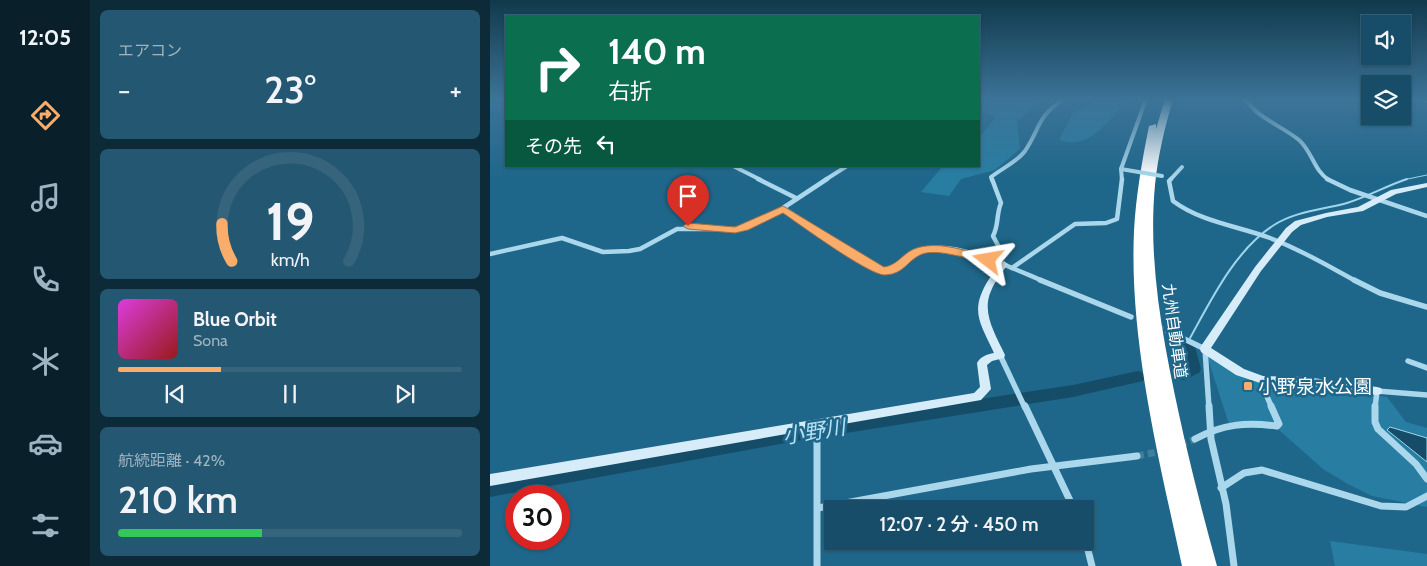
<!DOCTYPE html>
<html lang="ja">
<meta charset="utf-8">
<style>
:root{--surface:#174d68;--page:#245771;--text:#f1f3f6;--muted:#9eb4c0;--line:#36647c;--accent:#faad6a}
body{margin:0;font-family:Cabin,"Noto Sans JP",sans-serif;background:var(--page);color:var(--text);height:100vh;display:flex;flex-direction:column;font-size:19px;white-space:nowrap}
*{box-sizing:border-box;margin:0}
p{font-size:16px;color:var(--muted)}
.icon{flex:none;width:28px;height:28px;fill:none;stroke:currentColor;stroke-width:2;stroke-linecap:round;stroke-linejoin:round}
.map{position:relative;flex:1;overflow:hidden}
.side{display:flex;flex-direction:column;gap:10px;padding:10px;background:#0d2a39;width:400px}
.side>*{flex:none}
.guide{position:absolute;left:15px;top:15px;width:475px;height:152px;border-radius:0px;box-shadow:0 1px 4px #0004,0 0 0 1px var(--line);background:#0b6e4f;color:#fff;overflow:hidden}
.tools{position:absolute;left:871px;top:15px;display:grid;gap:10px}
.tools a{display:grid;place-items:center;width:50px;height:50px;border-radius:0px;background:var(--surface);box-shadow:0 1px 4px #0004,0 0 0 1px var(--line);font-size:25px}
.speed{position:absolute;left:15px;top:485px;display:flex;gap:10px;font-size:25px;font-weight:700;text-align:center}
.speed>*{display:grid;place-content:center;width:65px;height:65px;border-radius:50%;background:var(--surface);box-shadow:0 1px 4px #0004,0 0 0 1px var(--line);line-height:1}
.speed .limit{border:8px solid #d22;background:#fff;color:#111}
.pin{position:absolute;display:grid;place-items:center;width:42px;height:42px;color:#fff;margin:-51px -21px;border-radius:50% 50% 50% 0;rotate:-45deg;box-shadow:0 0 5px #0007}
.pin .icon{rotate:45deg}
.me{position:absolute;width:55px;margin:-28px;rotate:284deg;stroke-linejoin:round;filter:drop-shadow(0 0 4px #0008)}
.turn{display:flex;align-items:center;gap:18px;height:105px;padding:0 20px;font-size:22px}
.turn .icon{width:65px;height:65px;stroke-width:2.5}
.turn b{display:block;font-size:35px;line-height:42px}
.then{display:flex;align-items:center;height:48px;padding:0 20px;background:#0003;gap:10px;font-size:19px}
.big{font-size:38px;font-weight:600;line-height:1.1}
.side .card{flex:1;display:flex;flex-direction:column;justify-content:center;gap:8px;min-width:0;padding:0 18px;border-radius:8px;background:var(--page)}
.side .dial{align-items:center;gap:0}
.dial svg{height:130px;overflow:visible;fill:none;stroke:var(--line);stroke-width:7;stroke-linecap:round;text-anchor:middle}
.dial text{fill:var(--text);stroke:none}
.song{display:flex;align-items:center;gap:15px}
.cover{width:60px;height:60px;border-radius:8px;background:linear-gradient(135deg,hsl(300 70% 55%),hsl(0 70% 35%))}
.played{height:5px;border-radius:2px;background:linear-gradient(90deg,var(--accent) 30%,var(--line) 30%)}
.keys{display:flex;justify-content:space-around;direction:ltr}
.heat{display:flex;justify-content:space-between;align-items:center;font-size:28px;direction:ltr}
.charge{height:8px;border-radius:4px;background:linear-gradient(90deg,#34c759 42%,var(--line) 0)}
.trip{position:absolute;left:334px;top:500px;width:270px;height:50px;border-radius:0px;background:var(--surface);box-shadow:0 1px 4px #0004,0 0 0 1px var(--line);font-weight:600;line-height:50px;text-align:center}
main{display:flex;flex:1;min-height:0}
.tab-bar{display:flex;flex-direction:column;width:90px;justify-content:space-around;align-items:center;background:#091f2a;color:var(--muted)}
.tab-bar .icon{width:35px;height:35px}
.tab-bar .current{color:var(--accent)}
.tab-bar b{font-size:22px;color:var(--text)}
.map>svg:first-child{display:block}
.green{fill:#287da2}
.water{fill:#154d69;stroke:#9dd6ed}
.lines{fill:none;stroke-linecap:round;stroke-linejoin:round}
.stream-far1{stroke:#9dd6ed;stroke-width:1}
.stream{stroke:#9dd6ed;stroke-width:2}
.river{fill:#154d69;fill-rule:evenodd}
.street-tunnel-far1{stroke:#417e9c;stroke-width:5.5;stroke-dasharray:5.5 2.5;stroke-linecap:butt}
.street-tunnel{stroke:#417e9c;stroke-width:7;stroke-dasharray:7 4;stroke-linecap:butt}
.street-far3{stroke:#aad7eb;stroke-width:4}
.street-far2{stroke:#aad7eb;stroke-width:4.5}
.street-far1{stroke:#aad7eb;stroke-width:5.5}
.street{stroke:#aad7eb;stroke-width:7}
.secondary{fill:#d6edf9;fill-rule:evenodd}
.highway{fill:#fff;fill-rule:evenodd}
.street-bridge{stroke:#aad7eb;stroke-width:4}
.route{fill:#faad6a;stroke:#a27045}
.poi-dot{fill:#faad6a;stroke:#1f678a;stroke-width:2}
.labels{text-anchor:middle;stroke-width:5;stroke-linejoin:round;paint-order:stroke}
.street-label{font-size:16px;fill:#fff;stroke:#1f678a}
.near-poi-label{font-size:19px;fill:#fff;stroke:#1f678a;text-anchor:start}
.near-water-label{font-size:21px;font-style:italic;fill:#b6e0f3;stroke:#1f678a}
</style>
<main>
<nav class="tab-bar">
<b>12:05</b>
<svg class="icon current" aria-label="directions" viewBox="0 0 24 24"><path d="M12 3l9 9-9 9-9-9zM9 14v-3h6M13 9l2 2-2 2"/></svg>
<svg class="icon" aria-label="music" viewBox="0 0 24 24"><path d="M9 18V5l10-2v13"/><circle cx="6" cy="18" r="3"/><circle cx="16" cy="16" r="3"/></svg>
<svg class="icon" aria-label="phone" viewBox="0 0 24 24"><path d="M5 4h4l2 5-3 2q2 4 5 5l2-3 5 2v4C11 20 4 13 5 4z"/></svg>
<svg class="icon" aria-label="climate" viewBox="0 0 24 24"><path d="M12 3v18M4 7l16 10M4 17L20 7"/></svg>
<svg class="icon" aria-label="car" viewBox="0 0 24 24"><path d="M5 17H2v-5l4-1 3-4h7l3 4 3 1v5h-3M9 17h6M6 11h13"/><circle cx="7" cy="17" r="2"/><circle cx="17" cy="17" r="2"/></svg>
<svg class="icon" aria-label="filters" viewBox="0 0 24 24"><path d="M4 7h16M4 17h16"/><circle cx="9" cy="7" r="2"/><circle cx="15" cy="17" r="2"/></svg>
</nav>
<section class="side">
<div class="card"><p>エアコン</p>
<div class="heat"><a>−</a><b class="big">23°</b><a>+</a></div>
</div>
<div class="card dial"><svg viewBox="0 0 100 80">
<path d="M14 69A42 42 0 1 1 86 69"/>
<path d="M14 69A42 42 0 0 1 8 46" stroke="#faad6a"/>
<text x="50" y="56" font-size="32" font-weight="700">19</text>
<text x="50" y="72" font-size="11">km/h</text>
</svg></div>
<div class="card">
<div class="song"><i class="cover"></i><div><b>Blue Orbit</b><p>Sona</p></div></div>
<div class="played"></div>
<div class="keys"><svg class="icon" aria-label="previous" viewBox="0 0 24 24"><path d="M18 5L8 12l10 7zM5 5v14"/></svg><svg class="icon" aria-label="pause" viewBox="0 0 24 24"><path d="M8 5v14M16 5v14"/></svg><svg class="icon" aria-label="next" viewBox="0 0 24 24"><path d="M6 5l10 7-10 7zM19 5v14"/></svg></div>
</div>
<div class="card"><p>航続距離 · 42%</p><b class="big">210 km</b><div class="charge"></div></div>
</section>
<div class="map">
<svg width="937" height="566" viewBox="0 0 937 566">
<rect width="100%" height="100%" fill="#1f678a"/>
<g class="green">
<polygon points="494,99 553,99 527,121 530,149 505,170 471,179 459,196 431,192 452,167 489,166 489,138 505,118 492,109 500,101"/>
<path d="M611,99H644C619,112 606,152 569,140L583,113Z"/>
<polygon points="716,353 752,376 897,397 916,422 937,428 937,507 882,496 858,484 833,469 789,430 739,424"/>
<polygon points="840,541 937,554 937,566 845,566"/>
</g>
<polygon class="water" points="900,427 937,438 937,462 897,430"/>
<g class="lines">
<polyline class="stream-far1" points="913,180 937,175"/>
<path class="stream" d="M699,340C721,300 745,250 784,225C806,211 832,210 857,203C877,197 896,186 917,179"/>
<g class="river">
<polygon points="698,338 702,340 704,343 711,369 709,373 694,380 689,379 687,375 689,371 697,367 692,343 694,340"/>
<polygon points="648,371 653,373 655,377 653,381 583,397 312,440 0,497 0,481 312,426 583,385"/>
</g>
<polyline class="street-tunnel-far1" points="668,327 688,336"/>
<g class="street-tunnel">
<polyline points="690,445 705,439"/>
<polyline points="647,456 672,451"/>
</g>
<g class="street-far3">
<path d="M751,99L756,100C769,119 792,126 809,140C822,151 824,171 839,180"/>
<polyline points="934,99 937,101"/>
<polyline points="912,102 930,99"/>
<polyline points="243,166 271,180"/>
<polyline points="335,180 357,166"/>
<path d="M502,180L501,177C511,169 528,161 535,151C551,127 547,116 574,99"/>
<polyline points="632,180 631,169 656,99"/>
<polyline points="680,180 692,167"/>
</g>
<g class="street-far2">
<polyline points="268,179 306,198"/>
<path d="M502,179L511,203C506,215 509,225 503,236L512,253L509,263"/>
<path d="M681,179L679,181L683,201C711,222 748,226 780,238C810,249 838,266 866,281"/>
<polyline points="837,179 860,190 937,216"/>
<path d="M293,208L389,270C410,272 418,253 438,249C468,242 524,269 553,281"/>
<polyline points="0,254 72,238 113,252 139,251 150,249 187,229 251,229 293,208 337,179"/>
<polyline points="522,268 585,224 616,223 627,219 632,179"/>
</g>
<g class="street-far1">
<polyline points="550,280 641,317"/>
<polyline points="864,280 890,293 937,307"/>
<polyline points="688,336 715,349 719,408"/>
<polyline points="510,355 535,408"/>
<polyline points="918,361 937,368"/>
<polyline points="773,380 775,392 782,408"/>
<polyline points="885,408 887,391 937,395"/>
</g>
<g class="street">
<polyline points="535,406 584,509"/>
<polyline points="719,406 721,439 736,504 744,566"/>
<polyline points="885,406 885,422 888,429 926,464 937,479"/>
<polyline points="327,424 327,566"/>
<path d="M705,439C733,424 756,422 787,426L789,424L781,406"/>
<polyline points="731,488 754,473 772,470 891,506 916,507 937,496"/>
<polyline points="328,508 541,469 647,456"/>
<polyline points="595,538 602,566"/>
</g>
<g class="secondary">
<polygon points="937,183 937,187 906,194 873,211 837,217 811,225 802,232 771,271 721,348 754,369 773,376 816,377 887,387 891,388 892,391 891,394 887,395 816,385 773,384 746,375 711,352 710,349 711,346 765,267 796,228 805,221 836,213 868,207 901,190"/>
<path d="M514,261L518,264C512,273 505,281 501,291C491,313 506,335 515,355L514,358L502,361L497,365L501,389L491,400L0,486V474L484,393L490,387L487,363C490,357 497,354 504,353C490,322 479,311 499,279C503,273 508,264 514,261Z"/>
</g>
<path class="highway" d="M675,99H683C675,127 668,155 665,185C657,269 676,355 694,437C704,480 715,523 727,566H692C669,459 639,341 644,231C646,195 652,161 659,126L666,124V129Z"/>
<polyline class="street-bridge" points="631,169 672,176"/>
</g>
<linearGradient id="sky" x2="0" y2="1"><stop stop-color="#11394c"/><stop offset="0.56" stop-color="#3c7498"/><stop offset="1" stop-color="#3c7498" stop-opacity="0"/></linearGradient>
<rect width="937" height="178" fill="url(#sky)"/>
<path class="route" d="M293,206L394,267C408,265 412,254 424,249C447,240 475,251 498,256L504,260L498,263C481,260 445,247 430,255C416,262 414,274 395,275C380,276 309,224 293,213L258,230L245,233L198,229L193,226L198,223L245,227Z"/>
<rect class="poi-dot" x="753" y="381" width="10" height="10" rx="2.5"/>
<g class="labels">
<g class="street-label">
<text transform="translate(685 331) rotate(82)" y="6">九州自動車道</text>
</g>
<g class="near-poi-label">
<text x="768" y="393">小野泉水公園</text>
</g>
<g class="near-water-label">
<text transform="translate(324 432) rotate(-9)" y="7">小野川</text>
</g>
</g>
</svg>
<div class="tools">
<a><svg class="icon" aria-label="sound" viewBox="0 0 24 24"><path d="M4 9h4l5-4v14l-5-4H4zM17 9q2 3 0 6"/></svg></a>
<a><svg class="icon" aria-label="layers" viewBox="0 0 24 24"><path d="M12 4l9 5-9 5-9-5zM3 14l9 5 9-5"/></svg></a>
</div>
<div class="speed"><div class="limit">30</div></div>
<div class="pin" style="left:198px;top:226px;background:#d93025"><svg class="icon" aria-label="arrive" viewBox="0 0 24 24"><path d="M6 21V4h12l-3 4 3 4H6"/></svg></div>
<svg class="me" style="left:498px;top:260px" viewBox="-20 -20 40 40"><path d="M0-17L14 15 0 8-14 15z" fill="#faad6a" stroke="#fff" stroke-width="4"/></svg>
<div class="trip">12:07 · 2 分 · 450 m</div>
<div class="guide">
<div class="turn"><svg class="icon" aria-label="right" viewBox="0 0 24 24"><path d="M7 20v-9h11M14 6l5 5-5 5"/></svg><div><b>140 m</b>右折</div></div>
<div class="then">その先<svg class="icon" aria-label="left" viewBox="0 0 24 24"><path d="M17 20v-9H6M10 6l-5 5 5 5"/></svg></div>
</div>
</div>
</main>
